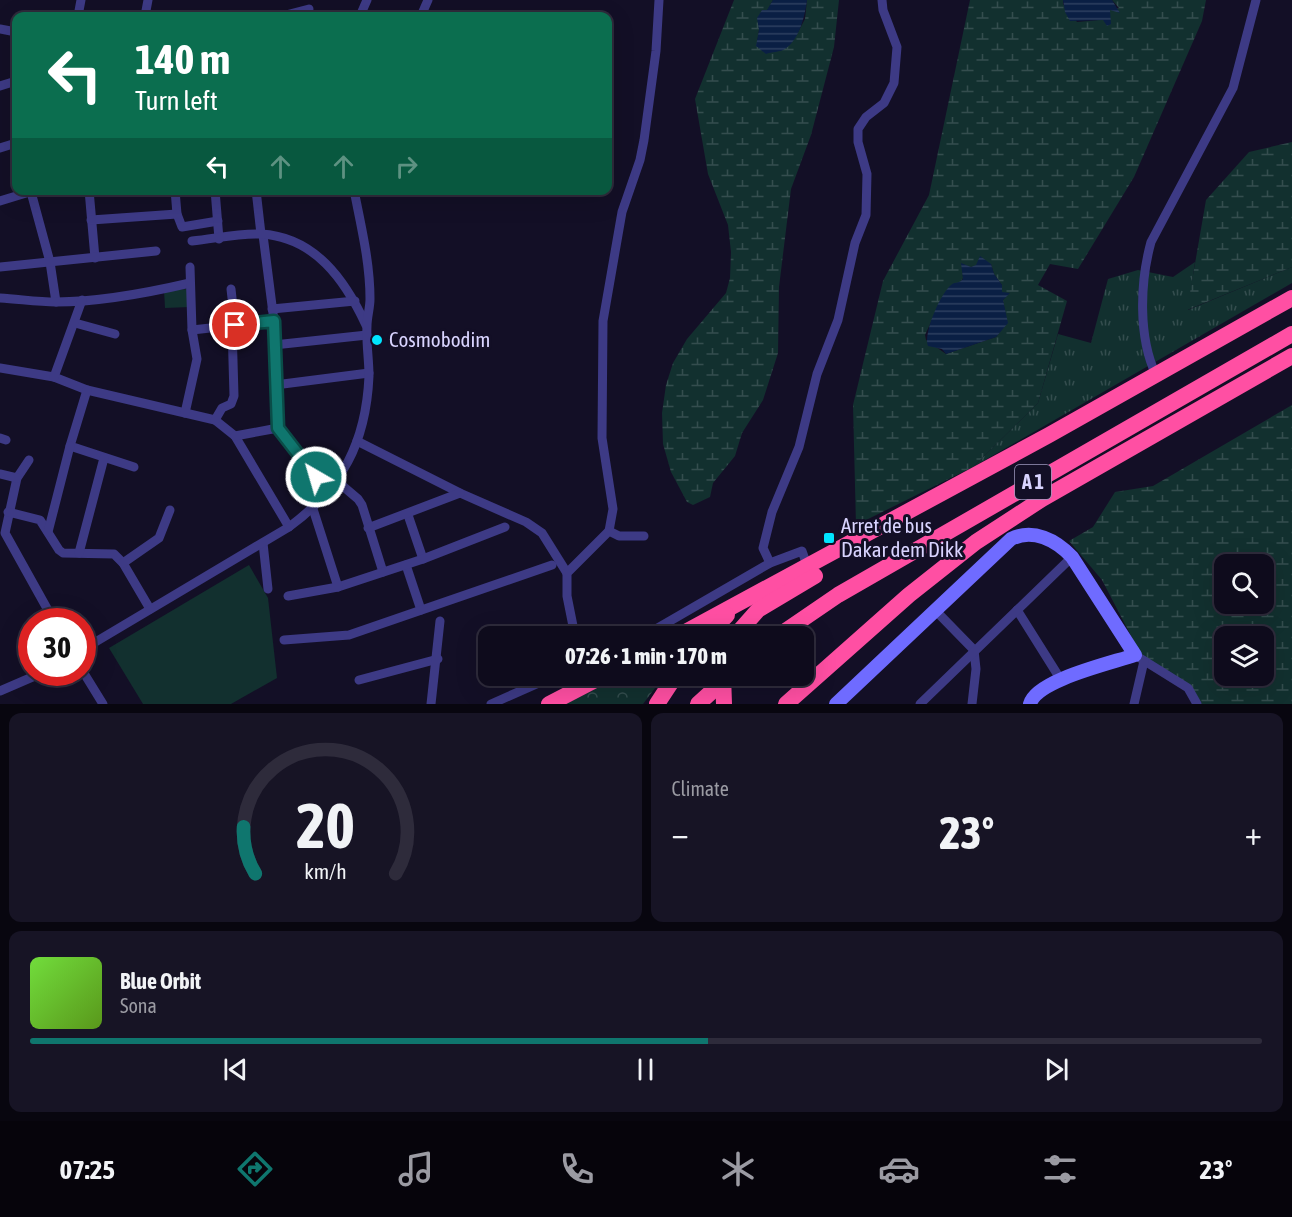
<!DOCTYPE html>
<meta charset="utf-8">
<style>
:root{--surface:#0e0b1c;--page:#171425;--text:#f1f3f6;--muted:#9b9ba3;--line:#2e2b3b;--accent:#0f766e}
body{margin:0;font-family:"Asap Condensed",sans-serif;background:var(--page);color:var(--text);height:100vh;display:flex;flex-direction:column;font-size:22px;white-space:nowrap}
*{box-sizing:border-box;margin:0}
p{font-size:20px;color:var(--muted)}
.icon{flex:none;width:33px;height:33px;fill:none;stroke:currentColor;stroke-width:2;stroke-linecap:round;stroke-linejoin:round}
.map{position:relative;height:704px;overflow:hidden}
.panel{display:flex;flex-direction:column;gap:9px;padding:9px;background:#08060f;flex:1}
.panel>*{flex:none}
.banner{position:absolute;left:12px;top:12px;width:600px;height:183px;border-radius:12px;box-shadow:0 6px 24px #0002,0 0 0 2px var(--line);background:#0b6e4f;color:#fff;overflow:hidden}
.tools{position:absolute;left:1214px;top:554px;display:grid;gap:12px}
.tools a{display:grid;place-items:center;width:60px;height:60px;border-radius:12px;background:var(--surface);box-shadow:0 6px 24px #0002,0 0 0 2px var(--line);font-size:30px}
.speed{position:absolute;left:18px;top:608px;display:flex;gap:12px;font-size:30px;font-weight:700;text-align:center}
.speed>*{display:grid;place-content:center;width:78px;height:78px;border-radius:50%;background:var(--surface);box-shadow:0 6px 24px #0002,0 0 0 2px var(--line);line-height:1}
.speed .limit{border:9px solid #d22;background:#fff;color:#111}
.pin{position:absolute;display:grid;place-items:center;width:51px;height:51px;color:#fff;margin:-26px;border:3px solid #fff;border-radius:50%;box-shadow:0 2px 6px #0007}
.me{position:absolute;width:66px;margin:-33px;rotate:322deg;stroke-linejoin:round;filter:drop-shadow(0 0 4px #0008)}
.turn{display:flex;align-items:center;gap:21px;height:126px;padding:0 24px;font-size:27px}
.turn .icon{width:78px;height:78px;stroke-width:2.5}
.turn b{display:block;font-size:42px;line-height:51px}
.lanes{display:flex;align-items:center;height:57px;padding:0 24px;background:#0003;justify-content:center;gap:30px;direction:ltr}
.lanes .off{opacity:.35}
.big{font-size:45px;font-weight:800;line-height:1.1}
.panel .tile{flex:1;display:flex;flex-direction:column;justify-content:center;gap:9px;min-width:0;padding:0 21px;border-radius:12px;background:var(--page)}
.panel .dial{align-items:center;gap:0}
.dial svg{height:156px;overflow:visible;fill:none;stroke:var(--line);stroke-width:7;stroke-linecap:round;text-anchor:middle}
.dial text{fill:var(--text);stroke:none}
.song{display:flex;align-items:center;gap:18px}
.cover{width:72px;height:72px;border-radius:9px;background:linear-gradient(135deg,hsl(100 70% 55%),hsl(90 70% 35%))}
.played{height:6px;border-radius:3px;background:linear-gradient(90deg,var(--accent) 55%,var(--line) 55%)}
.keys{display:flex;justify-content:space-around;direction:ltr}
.heat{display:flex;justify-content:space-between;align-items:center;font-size:33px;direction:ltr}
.panel .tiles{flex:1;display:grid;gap:9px;grid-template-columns:1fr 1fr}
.tile:last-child{grid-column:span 2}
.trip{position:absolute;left:478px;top:626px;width:336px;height:60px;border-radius:12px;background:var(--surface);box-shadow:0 6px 24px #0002,0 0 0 2px var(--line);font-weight:800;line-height:60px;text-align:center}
.dock{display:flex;height:96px;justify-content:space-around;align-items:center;background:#06040b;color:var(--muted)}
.dock .icon{width:42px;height:42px}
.dock .current{color:var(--accent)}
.dock b{font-size:27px;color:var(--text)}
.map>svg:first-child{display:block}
.grass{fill:url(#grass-tufts)}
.wetland{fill:url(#wetland-marsh);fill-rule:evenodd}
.park{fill:url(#park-crowns)}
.pitch{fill:#12302f}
.water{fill:url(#water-rules)}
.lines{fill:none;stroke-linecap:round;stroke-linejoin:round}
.street{stroke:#3d3a85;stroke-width:9}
.secondary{stroke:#6f6bff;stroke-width:14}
.highway{stroke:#ff4fa3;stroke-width:16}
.highway-bridge{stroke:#ff4fa3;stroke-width:16}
.route-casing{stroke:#0a4d48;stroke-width:15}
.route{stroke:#0f766e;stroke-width:10}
.poi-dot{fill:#00e5ff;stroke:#130f26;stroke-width:2}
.labels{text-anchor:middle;stroke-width:6;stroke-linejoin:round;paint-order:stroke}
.shield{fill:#130f26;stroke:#9e99be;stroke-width:1.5}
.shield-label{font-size:20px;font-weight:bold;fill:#d9d4ff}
.poi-label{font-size:21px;fill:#d9d4ff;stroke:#130f26;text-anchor:start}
</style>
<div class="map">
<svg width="1292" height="704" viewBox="0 0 1292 704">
<defs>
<pattern id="grass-tufts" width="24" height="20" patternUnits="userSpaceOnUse" patternTransform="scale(1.5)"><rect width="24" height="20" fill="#12302f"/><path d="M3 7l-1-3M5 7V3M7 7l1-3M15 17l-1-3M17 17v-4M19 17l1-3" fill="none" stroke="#344d4e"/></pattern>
<pattern id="wetland-marsh" width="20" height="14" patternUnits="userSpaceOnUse" patternTransform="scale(1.5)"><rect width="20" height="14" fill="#12302f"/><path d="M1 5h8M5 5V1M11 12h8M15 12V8" fill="none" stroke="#344d4e"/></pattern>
<pattern id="park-crowns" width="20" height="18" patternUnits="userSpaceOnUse" patternTransform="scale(1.5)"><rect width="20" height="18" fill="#12302f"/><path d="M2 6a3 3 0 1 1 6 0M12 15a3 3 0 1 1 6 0" fill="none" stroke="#344d4e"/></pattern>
<pattern id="water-rules" width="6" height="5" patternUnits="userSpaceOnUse" patternTransform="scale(1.5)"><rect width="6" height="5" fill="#0a1f44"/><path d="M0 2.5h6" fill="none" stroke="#2d3f60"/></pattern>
</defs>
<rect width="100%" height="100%" fill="#130f26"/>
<polygon class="grass" points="1195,262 1188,310 1292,267 1292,283 973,467 1038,403 1058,334 1091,343 1108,279 1138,270 1173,277"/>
<g class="wetland">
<polygon points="734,0 773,0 760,23 757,43 796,36 805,19 807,0 839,0 834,47 811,135 791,189 779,287 778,353 763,400 742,433 735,456 713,483 710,497 693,505 687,502 671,472 663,444 662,413 666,385 673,363 687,339 726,293 730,278 731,252 728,225 708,174 695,99"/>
<path d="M970,0H1063V4L1077,22L1110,19V10L1119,8L1112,0H1206L1202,21L1134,177L1078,269L1050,264L1038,285L1067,301L1038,403L973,467L856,525L853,405L883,281L929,195ZM962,264L970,267L991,264L994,274L1002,285V293H1009L1003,300L1007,323L996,337L946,354L926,340L925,335L942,298L951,286L960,283L963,278Z"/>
<polygon points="1292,142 1292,267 1187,310 1206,200 1249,152"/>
<path d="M1292,405V704H1197L1195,692L1141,655L1102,580L1069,541L1093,527L1115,492L1153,486ZM1224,564H1263V603H1224ZM1224,636H1263V675H1224Z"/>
</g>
<polygon class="park" points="621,675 665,675 643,704 566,704"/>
<g class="pitch">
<polygon points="189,289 190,307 165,308 164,290"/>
<polygon points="249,565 268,598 277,678 231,704 143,704 109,648"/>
</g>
<g class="water">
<path d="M773,0H807C805,15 800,39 785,49C781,52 771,52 766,54L756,46L759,30L757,18L762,10H767Z"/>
<polygon points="1063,0 1112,0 1120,13 1110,10 1111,24 1107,26 1103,20 1070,21 1065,12"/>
<path d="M980,256L991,264L994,274L1002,285V292L1010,293L1003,300L1008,323L996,337L946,354L942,349L928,346C923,334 940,294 951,285C956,281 959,284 963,279L961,263L971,267L976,265Z"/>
</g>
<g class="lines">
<g class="street">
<polyline points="78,16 81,0"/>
<polyline points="145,16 148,0"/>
<polyline points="282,16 309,9"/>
<polyline points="360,16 367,0"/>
<polyline points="421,16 428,0"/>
<polyline points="0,29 16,32"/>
<polyline points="0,86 16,81"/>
<polyline points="0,148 16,143"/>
<polyline points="89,190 95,258"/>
<polyline points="175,190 177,214 182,227 218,221"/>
<polyline points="215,190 219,239"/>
<polyline points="256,190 261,234"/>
<polyline points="31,192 50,262 56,302"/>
<polyline points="0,201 36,190"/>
<polyline points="91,220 177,214"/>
<polyline points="263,235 274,321 278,428 329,493"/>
<path d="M192,241C214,239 238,233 261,234C315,237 345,280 366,325"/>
<polyline points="0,267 156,251"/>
<polyline points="231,289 235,325"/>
<path d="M0,298C19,299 37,302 56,302C100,302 147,293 190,283"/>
<polyline points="272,309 355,301"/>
<polyline points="75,323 115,334"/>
<polyline points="192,330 274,321"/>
<polyline points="274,345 367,335"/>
<polyline points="0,368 54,377 87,390 215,420 235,436 289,527"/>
<path d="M1156,375C1138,337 1140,282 1151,242L1233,88L1256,0"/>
<polyline points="54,377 82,300"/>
<polyline points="275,385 369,373"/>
<polyline points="87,390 70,446 134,467"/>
<polyline points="185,413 197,359 192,330 190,267"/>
<polyline points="215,420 222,408 231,404 234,396 232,326"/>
<polyline points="235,436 278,428"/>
<polyline points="0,438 6,440"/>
<polyline points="357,441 460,493 526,522 542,533 567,573"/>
<polyline points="29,460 17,478 5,533 54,621"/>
<polyline points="0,474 17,478"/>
<polyline points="338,482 358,499 362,505 383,572"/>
<polyline points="8,512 40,520 59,550 63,553 114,554 123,563 150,609"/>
<polyline points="408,515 423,559"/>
<polyline points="368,528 460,493"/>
<polyline points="609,531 613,509 602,438 603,321 622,212 640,160 644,140 656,51 659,0"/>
<polyline points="48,532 70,446"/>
<polyline points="263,543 268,589"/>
<polyline points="79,553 104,458"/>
<polyline points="123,563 159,538 170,510"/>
<polyline points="770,563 763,548 772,512 799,447 817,374 838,320 855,243 866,215 867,174 858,142 858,129 866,117 884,103 894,83 897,47 883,10 882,0"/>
<polyline points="406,565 421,610"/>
<polyline points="338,587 423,559 505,527"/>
<polyline points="288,596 338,587 313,509"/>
<polyline points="934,609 974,650 976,669 972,704"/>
<polyline points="1017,610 1061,680"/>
<polyline points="575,636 567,596 567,573 609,531 619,536 644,536"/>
<polyline points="644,636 770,563 802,551 808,568"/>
<polyline points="284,640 349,635 552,565"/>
<path d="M82,650L289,527C342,488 366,443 369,376C369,359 366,343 367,326C367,317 370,308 370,299C370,262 361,226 354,190"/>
<polyline points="1135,655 1188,688 1197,704"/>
<polyline points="82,670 103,704"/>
<polyline points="359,680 438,659"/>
<polyline points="0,691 44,672"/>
<polyline points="431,704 440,621"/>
<polyline points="491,704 557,675"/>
<polyline points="920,704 1072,557"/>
<polyline points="1134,704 1144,661"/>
</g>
<path class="secondary" d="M836,704L1011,539C1033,528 1056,540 1072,557L1135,655C1112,663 1036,680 1030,704"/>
<g class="highway">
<polyline points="678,636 1049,435 1292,298"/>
<polyline points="707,636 727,615"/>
<polyline points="735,636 758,610 815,576"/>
<polyline points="778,636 838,595 1292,334"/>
<polyline points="549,704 605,675"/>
<polyline points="657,704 676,675"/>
<polyline points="698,704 730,675"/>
<polyline points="786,704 909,595 976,542 1042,499 1292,356"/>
</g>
<polyline class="highway-bridge" points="723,675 724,704"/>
</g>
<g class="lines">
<g class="route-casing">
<polyline id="route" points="235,325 274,321 278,428 316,477"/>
</g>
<use href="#route" class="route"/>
</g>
<g class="poi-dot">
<circle cx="377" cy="340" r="6"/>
<rect x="823" y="532" width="12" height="12" rx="3"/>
</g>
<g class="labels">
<rect class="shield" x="1015" y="465" width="36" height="34" rx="4.5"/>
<g class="shield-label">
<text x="1033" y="489">A 1</text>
</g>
<g class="poi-label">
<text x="389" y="347">Cosmobodim</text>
<text x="841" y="533">Arret de bus<tspan x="841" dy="24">Dakar dem Dikk</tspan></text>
</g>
</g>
</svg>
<div class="tools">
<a><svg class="icon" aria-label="search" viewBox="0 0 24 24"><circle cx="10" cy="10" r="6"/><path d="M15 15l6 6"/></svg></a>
<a><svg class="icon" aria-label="layers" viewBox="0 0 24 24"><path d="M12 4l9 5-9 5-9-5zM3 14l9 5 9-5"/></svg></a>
</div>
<div class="speed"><div class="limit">30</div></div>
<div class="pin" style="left:235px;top:325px;background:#d93025"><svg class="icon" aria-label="arrive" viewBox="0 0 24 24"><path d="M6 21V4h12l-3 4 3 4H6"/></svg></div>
<svg class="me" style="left:316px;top:477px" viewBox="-20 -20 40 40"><circle r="17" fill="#0f766e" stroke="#fff" stroke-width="3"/><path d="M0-11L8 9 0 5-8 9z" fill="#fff"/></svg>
<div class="trip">07:26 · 1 min · 170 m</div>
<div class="banner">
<div class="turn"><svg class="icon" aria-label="left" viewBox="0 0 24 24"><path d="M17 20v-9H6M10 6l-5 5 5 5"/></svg><div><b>140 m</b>Turn left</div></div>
<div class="lanes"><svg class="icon" aria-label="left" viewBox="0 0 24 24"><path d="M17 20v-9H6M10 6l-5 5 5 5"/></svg><svg class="icon off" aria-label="ahead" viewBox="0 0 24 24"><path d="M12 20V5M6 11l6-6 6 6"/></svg><svg class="icon off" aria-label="ahead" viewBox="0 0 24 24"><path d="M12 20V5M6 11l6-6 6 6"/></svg><svg class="icon off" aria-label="right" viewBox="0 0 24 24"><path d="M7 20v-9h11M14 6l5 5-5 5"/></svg></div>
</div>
</div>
<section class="panel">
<div class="tiles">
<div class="tile dial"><svg viewBox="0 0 100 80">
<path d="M14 69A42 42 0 1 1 86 69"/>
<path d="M14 69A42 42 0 0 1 8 45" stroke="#0f766e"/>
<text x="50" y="56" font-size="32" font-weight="700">20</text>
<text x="50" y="72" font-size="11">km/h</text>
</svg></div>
<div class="tile"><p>Climate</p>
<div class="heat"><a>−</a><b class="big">23°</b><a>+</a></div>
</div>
<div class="tile">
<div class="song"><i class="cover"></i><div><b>Blue Orbit</b><p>Sona</p></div></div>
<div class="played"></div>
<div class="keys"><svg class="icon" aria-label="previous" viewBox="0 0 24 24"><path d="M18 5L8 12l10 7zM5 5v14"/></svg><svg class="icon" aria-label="pause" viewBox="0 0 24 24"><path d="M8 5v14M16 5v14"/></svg><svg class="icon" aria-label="next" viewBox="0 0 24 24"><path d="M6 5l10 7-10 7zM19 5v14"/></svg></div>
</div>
</div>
</section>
<nav class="dock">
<b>07:25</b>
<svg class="icon current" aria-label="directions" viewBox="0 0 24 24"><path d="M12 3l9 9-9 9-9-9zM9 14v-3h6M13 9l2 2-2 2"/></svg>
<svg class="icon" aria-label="music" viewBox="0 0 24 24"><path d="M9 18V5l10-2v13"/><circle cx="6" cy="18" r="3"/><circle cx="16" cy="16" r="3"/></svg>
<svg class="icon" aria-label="phone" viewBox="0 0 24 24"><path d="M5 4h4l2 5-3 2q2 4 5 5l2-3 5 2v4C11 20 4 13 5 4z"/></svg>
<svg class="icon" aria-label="climate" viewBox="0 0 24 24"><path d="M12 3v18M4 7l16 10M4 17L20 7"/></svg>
<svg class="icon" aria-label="car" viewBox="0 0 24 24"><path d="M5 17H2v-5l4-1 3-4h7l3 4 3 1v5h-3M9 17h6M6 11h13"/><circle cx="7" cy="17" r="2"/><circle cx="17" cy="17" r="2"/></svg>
<svg class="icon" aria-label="filters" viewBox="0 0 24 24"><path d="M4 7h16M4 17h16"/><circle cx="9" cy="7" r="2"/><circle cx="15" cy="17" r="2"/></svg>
<b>23°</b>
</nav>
